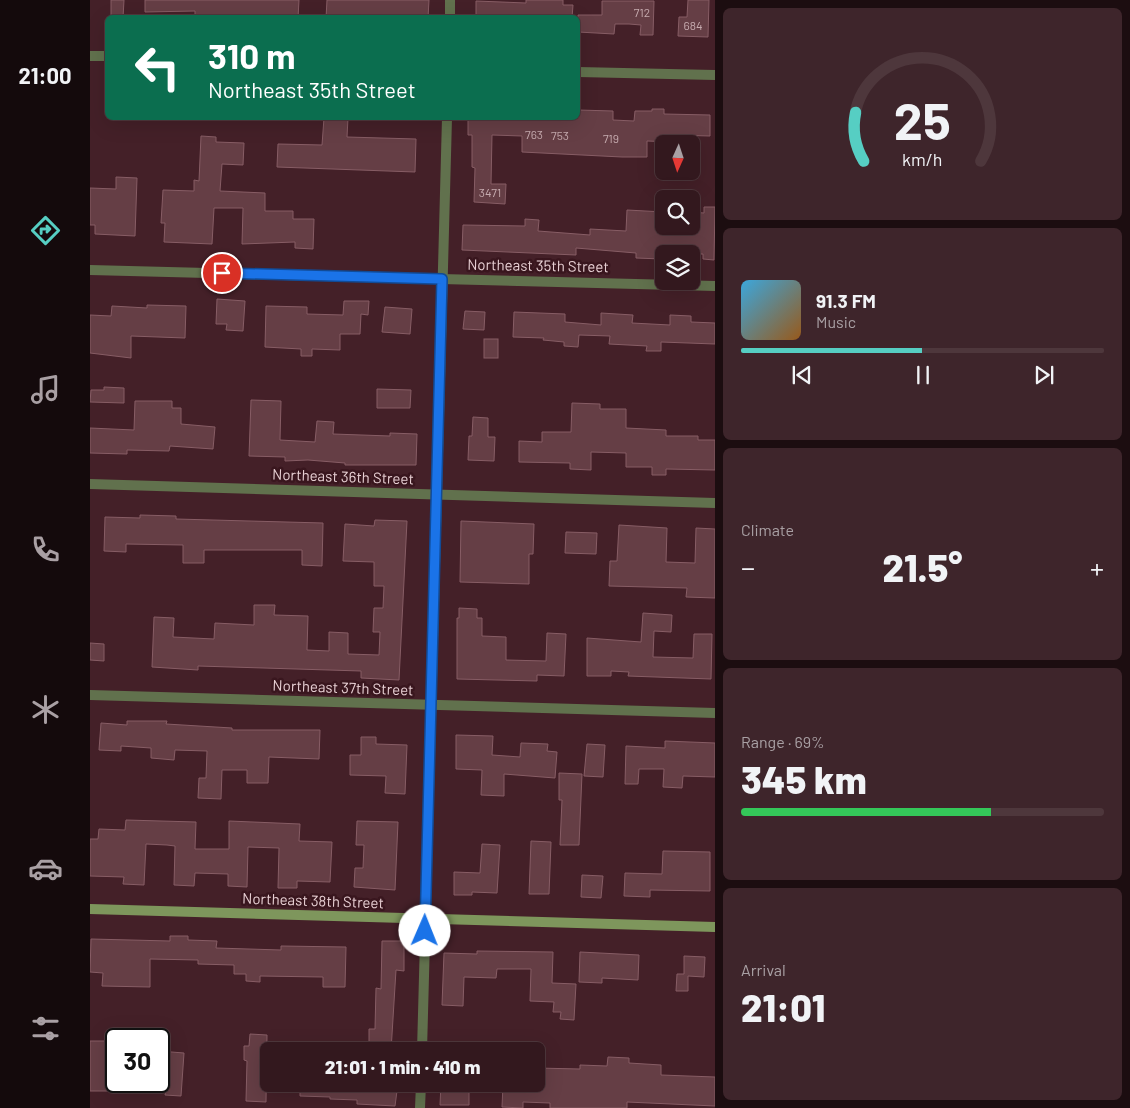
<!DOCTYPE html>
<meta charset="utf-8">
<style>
:root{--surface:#33181e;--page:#3e252b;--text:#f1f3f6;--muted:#a9a0a4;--line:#4e373c;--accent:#56cec3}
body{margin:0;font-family:Barlow,sans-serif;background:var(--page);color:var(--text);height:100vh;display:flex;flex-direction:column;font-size:19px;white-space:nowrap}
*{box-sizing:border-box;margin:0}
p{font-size:16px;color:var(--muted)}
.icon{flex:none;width:28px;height:28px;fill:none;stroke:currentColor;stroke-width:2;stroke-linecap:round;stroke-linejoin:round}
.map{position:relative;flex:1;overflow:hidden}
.side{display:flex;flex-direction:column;gap:8px;padding:8px;background:#1c0d10;width:415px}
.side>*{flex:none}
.guide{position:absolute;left:15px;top:15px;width:475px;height:105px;border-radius:8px;box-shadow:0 5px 20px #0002,0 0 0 1px var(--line);background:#0b6e4f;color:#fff;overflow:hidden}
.needle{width:32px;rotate:183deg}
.tools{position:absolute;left:565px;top:135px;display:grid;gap:10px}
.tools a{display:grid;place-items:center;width:45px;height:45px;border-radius:8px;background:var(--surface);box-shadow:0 5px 20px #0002,0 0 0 1px var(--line);font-size:25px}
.speed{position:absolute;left:15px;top:1028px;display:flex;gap:10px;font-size:25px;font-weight:700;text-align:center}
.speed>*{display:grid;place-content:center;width:65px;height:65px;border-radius:50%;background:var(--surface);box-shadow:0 5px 20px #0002,0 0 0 1px var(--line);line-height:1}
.speed .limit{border:2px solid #111;border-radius:8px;background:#fff;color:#111}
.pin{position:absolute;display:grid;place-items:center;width:42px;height:42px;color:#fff;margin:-21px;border:2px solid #fff;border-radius:50%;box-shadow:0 1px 5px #0007}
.me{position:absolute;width:55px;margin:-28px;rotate:1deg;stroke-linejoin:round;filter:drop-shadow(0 0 4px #0008)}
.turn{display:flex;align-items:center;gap:18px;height:105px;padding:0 20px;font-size:22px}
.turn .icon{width:65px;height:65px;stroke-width:2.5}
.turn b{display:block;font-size:35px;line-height:42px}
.big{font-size:38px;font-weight:800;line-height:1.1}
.side .widget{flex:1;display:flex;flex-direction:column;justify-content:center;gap:8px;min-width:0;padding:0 18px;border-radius:8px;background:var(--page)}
.side .dial{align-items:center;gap:0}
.dial svg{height:130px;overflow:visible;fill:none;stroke:var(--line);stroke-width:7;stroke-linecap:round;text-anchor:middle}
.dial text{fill:var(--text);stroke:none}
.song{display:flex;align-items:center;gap:15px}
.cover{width:60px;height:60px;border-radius:8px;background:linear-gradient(135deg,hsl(200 70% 55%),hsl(30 70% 35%))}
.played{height:5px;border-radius:2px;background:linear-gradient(90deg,var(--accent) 50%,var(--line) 50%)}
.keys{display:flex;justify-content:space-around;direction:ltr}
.heat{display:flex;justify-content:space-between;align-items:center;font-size:28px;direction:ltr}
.charge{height:8px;border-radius:4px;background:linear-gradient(90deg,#34c759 69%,var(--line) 0)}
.trip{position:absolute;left:170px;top:1042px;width:285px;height:50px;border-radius:8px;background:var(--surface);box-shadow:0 5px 20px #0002,0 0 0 1px var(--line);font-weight:800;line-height:50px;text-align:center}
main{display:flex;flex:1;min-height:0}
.menu{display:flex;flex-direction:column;width:90px;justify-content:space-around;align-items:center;background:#140a0c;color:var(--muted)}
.menu .icon{width:35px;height:35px}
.menu .selected{color:var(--accent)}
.menu b{font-size:22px;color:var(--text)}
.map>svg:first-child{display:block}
.building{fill:#653e45;stroke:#875d65}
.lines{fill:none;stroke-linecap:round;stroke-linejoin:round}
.street{stroke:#61714d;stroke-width:10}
.secondary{stroke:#7e965c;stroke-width:10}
.route-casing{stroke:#114b97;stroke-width:12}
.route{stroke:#1a73e8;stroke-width:9}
.labels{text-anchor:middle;stroke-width:5;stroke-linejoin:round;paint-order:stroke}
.number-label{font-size:12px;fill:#c7acb0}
.street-label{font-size:15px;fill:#e8d0d4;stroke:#39161e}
</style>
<main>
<nav class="menu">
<b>21:00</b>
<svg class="icon selected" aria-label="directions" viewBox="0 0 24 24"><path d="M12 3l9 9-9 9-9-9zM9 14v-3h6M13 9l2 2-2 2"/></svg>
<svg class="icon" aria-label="music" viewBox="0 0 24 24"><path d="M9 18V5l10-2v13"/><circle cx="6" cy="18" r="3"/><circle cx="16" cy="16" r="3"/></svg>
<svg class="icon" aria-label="phone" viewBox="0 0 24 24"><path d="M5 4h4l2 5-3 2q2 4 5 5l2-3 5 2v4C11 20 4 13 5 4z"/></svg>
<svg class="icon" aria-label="climate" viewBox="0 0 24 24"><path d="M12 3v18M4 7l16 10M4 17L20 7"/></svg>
<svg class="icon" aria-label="car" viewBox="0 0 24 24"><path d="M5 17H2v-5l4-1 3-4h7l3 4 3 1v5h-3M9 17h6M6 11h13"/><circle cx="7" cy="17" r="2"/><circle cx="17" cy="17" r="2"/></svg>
<svg class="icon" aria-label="filters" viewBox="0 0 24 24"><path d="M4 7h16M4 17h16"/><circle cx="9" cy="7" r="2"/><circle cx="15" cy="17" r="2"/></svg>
</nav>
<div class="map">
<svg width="625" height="1108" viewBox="0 0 625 1108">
<rect width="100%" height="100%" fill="#442028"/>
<g class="building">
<polygon points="21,0 34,0 33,18 21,18"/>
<polygon points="55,0 209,0 208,18 105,16 105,11 55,12"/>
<polygon points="237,0 339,0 338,18 236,18"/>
<polygon points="436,0 473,0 473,5 483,5 482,18 386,18 386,1 436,3"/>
<polygon points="598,0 619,0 618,37 588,36 589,17 597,17"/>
<polygon points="512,1 564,1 563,35 550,35 551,25 539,24 525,24 524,34 488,32 488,15 512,15"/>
<polygon points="562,109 574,109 574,114 620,115 620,136 583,135 583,142 557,141 557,157 532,157 432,152 432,136 402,135 401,184 416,184 415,204 384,202 385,168 382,167 382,135 378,135 378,118 488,118 488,110 523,111 523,120 544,121 545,111 562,111"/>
<polygon points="234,118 258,118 257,137 326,139 325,172 187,167 188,144 232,145"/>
<polygon points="111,136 126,137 126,142 154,143 153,165 132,164 130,191 175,193 175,211 203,211 203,219 224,219 223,249 205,248 205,242 152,244 153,208 124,208 122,244 74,242 75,223 71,223 73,190 104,191 104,180 109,181"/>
<polygon points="26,177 47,178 45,236 5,234 5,225 0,225 0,188 26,189"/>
<polygon points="614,207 625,207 624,260 613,259 613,254 572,254 572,259 546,258 546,253 486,248 486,255 372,250 373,225 435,226 435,219 449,220 448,231 500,235 500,229 536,231 537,210 574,212 574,226 601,226 601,212 614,213"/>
<polygon points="127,299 155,301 153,331 136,330 137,324 126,324"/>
<polygon points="254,301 279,301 278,315 271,314 270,334 250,334 250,350 222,349 222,356 211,356 211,349 175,347 176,306 217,307 217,314 253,315"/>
<polygon points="57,305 96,306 95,338 41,336 41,358 0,353 0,315 21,316 22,306 57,308"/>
<polygon points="295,307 322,309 320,334 292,332"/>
<polygon points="375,311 395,312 394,330 373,329"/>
<polygon points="424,312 475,314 475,322 511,325 511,313 543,315 542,323 580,325 580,315 601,316 601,322 625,323 625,344 571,342 571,351 556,351 557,346 519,344 520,336 489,335 488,347 474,346 474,342 453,340 454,338 423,337"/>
<rect x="394" y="339" width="14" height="19"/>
<polygon points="14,387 34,388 34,403 0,402 1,390 14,390"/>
<polygon points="287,389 321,390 320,408 287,408"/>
<polygon points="161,400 191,401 190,440 225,442 227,421 244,422 243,434 300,436 300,433 327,434 326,465 255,465 255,463 218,460 195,461 195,457 159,456"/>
<polygon points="45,401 82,401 82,408 91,408 91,424 125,427 123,449 80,446 79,451 37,450 37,454 0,453 0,428 44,430"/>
<polygon points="482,403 510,404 510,409 536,409 536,428 576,430 576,436 608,436 608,440 625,440 625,470 576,469 576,475 562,475 562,467 536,467 536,453 501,452 501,470 480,469 480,463 429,462 429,441 452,442 452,432 481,432"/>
<polygon points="383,417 398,418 398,437 405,437 404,461 378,460 379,436 382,436"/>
<polygon points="50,515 86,516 86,519 233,523 232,566 212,565 212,550 114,550 114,563 93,563 93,545 36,544 36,552 14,551 15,517 50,518"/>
<polygon points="285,520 317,521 309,680 271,678 271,671 108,666 108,670 62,667 64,617 84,618 83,637 124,639 125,623 164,625 164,605 185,605 184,615 218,616 217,650 239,651 239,632 258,633 258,654 289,655 290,632 283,632 284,608 293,608 294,586 284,586 284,562 253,561 255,524 284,526"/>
<polygon points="371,521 444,524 443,554 439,554 439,584 370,582"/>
<polygon points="529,525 577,528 576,562 605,563 606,528 625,529 625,598 596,597 597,588 519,586 520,561 527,561"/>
<polygon points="476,532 507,533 506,554 475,553"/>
<polygon points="369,608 387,609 387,618 392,618 392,636 416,637 416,660 456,661 457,633 476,634 474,676 447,675 447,681 367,679 367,618 369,618"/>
<polygon points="553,613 582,615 581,632 564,631 563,657 603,658 604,634 622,634 621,679 538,676 539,672 521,671 521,676 497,676 497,638 551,642"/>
<polygon points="0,643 14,644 14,661 0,660"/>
<polygon points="37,721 77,721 76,724 142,728 142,730 230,730 229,759 179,757 178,783 157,783 157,770 132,770 131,799 108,798 109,778 116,778 117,751 85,750 84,760 61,758 61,748 31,746 31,751 9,750 11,723 37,725"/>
<polygon points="366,735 403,736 402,755 430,757 431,743 458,744 457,751 467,752 465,778 414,774 414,796 391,795 392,770 366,769"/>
<polygon points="271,737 286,737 286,744 317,745 315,794 295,793 296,776 260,775 260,755 271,755"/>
<polygon points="575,741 625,743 625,777 593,776 592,788 573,787 574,769 549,769 548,784 535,784 536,746 575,748"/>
<polygon points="497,744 515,745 513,777 494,776"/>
<polygon points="469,773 492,774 489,845 470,845 472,800 469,800"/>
<polygon points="36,820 106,822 105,849 139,849 139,821 210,824 209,841 242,842 240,882 207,881 207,888 188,888 189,848 158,847 157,887 138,886 138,874 105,873 104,886 84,885 85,846 77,845 56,844 54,885 33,884 34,877 0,876 0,839 8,839 9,829 35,830"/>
<polygon points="267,821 308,822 305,890 264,887 265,868 273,868 274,845 266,845"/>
<polygon points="441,841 461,842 459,894 439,894"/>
<polygon points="392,844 410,845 407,893 382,892 382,895 364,895 364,872 390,873"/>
<polygon points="573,851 620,852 620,891 560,890 560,897 534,896 535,873 572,874"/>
<polygon points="492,875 513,876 511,898 491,897"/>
<polygon points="80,936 98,936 98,940 127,941 126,948 191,950 191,946 256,947 255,987 233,987 233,977 170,976 170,982 156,981 156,974 144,974 144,965 108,964 108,960 60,959 60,987 12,986 13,973 0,972 1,939 80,941"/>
<polygon points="292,941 314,941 314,971 306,970 301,1051 279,1051 279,1029 285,1029 286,988 291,989"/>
<polygon points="387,951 463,952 462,983 486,984 484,1020 470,1019 471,1012 463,1012 464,1002 440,1001 441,969 407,969 406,978 374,977 373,1006 352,1005 354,953 387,954"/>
<polygon points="490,952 549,955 548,980 512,978 512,983 489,982"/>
<polygon points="594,956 615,957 614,977 598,976 598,991 586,991 587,974 594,974"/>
<polygon points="160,1034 177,1035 176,1102 156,1101 157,1061 154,1060 154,1046 159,1046"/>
<polygon points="0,1041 20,1041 19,1091 0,1091"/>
<polygon points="69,1051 94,1053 91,1096 75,1095 76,1090 69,1090"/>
<polygon points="518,1057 539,1058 539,1063 571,1065 571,1075 625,1077 625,1106 537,1102 537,1108 460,1108 460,1103 433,1102 433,1108 412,1107 413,1084 446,1084 446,1068 490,1069 490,1065 517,1066"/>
<polygon points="210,1084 301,1084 300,1091 307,1091 305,1106 267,1104 267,1100 240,1099 240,1097 210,1096"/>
<polygon points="351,1084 379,1084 379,1105 350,1105"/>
</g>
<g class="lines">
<g class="street">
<polyline points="360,18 360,0"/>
<polyline points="0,56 18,56"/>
<polyline points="488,72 625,75"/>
<polyline points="0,270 625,286"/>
<polyline points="0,484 625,503"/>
<polyline points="0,695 625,713"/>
<polyline points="332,1051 357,118"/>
<polyline points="330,1108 331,1084"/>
</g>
<polyline class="secondary" points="0,909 625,927"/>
</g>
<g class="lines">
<g class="route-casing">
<polyline id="route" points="132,273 352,279 335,931"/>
</g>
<use href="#route" class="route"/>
</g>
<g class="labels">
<g class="number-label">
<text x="552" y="17">712</text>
<text x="603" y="30">684</text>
<text x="444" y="139">763</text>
<text x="470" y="140">753</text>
<text x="521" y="143">719</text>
<text x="400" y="197">3471</text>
</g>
<g class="street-label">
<text transform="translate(448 266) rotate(1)" y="5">Northeast 35th Street</text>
<text transform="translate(253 477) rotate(2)" y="5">Northeast 36th Street</text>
<text transform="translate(253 688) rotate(2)" y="5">Northeast 37th Street</text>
<text transform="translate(223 901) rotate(2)" y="5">Northeast 38th Street</text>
</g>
</g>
</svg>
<div class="tools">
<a><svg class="needle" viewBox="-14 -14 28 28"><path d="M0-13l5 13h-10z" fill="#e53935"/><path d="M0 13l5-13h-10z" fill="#a9a0a4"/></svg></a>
<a><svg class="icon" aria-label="search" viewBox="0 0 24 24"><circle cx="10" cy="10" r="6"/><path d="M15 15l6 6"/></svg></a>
<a><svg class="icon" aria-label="layers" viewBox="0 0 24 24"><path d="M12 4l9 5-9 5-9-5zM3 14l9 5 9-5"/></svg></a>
</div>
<div class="speed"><div class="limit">30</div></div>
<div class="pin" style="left:132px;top:273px;background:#d93025"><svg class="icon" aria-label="arrive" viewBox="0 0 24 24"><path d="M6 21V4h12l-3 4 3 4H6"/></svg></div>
<svg class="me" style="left:335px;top:931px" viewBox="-20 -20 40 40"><circle r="19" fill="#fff"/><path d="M0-13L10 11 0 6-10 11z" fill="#1a73e8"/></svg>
<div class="trip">21:01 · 1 min · 410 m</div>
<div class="guide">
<div class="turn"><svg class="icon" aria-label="left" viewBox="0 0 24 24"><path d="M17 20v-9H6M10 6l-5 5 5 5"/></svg><div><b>310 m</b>Northeast 35th Street</div></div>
</div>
</div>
<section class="side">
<div class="widget dial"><svg viewBox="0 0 100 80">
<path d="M14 69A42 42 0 1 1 86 69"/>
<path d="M14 69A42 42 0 0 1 9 39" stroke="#56cec3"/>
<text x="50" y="56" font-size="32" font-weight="700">25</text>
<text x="50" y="72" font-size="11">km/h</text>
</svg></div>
<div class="widget">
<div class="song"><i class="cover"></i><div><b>91.3 FM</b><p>Music</p></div></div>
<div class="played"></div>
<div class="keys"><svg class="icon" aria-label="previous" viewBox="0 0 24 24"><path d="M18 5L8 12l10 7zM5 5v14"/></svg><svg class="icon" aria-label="pause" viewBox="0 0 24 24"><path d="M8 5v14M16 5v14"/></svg><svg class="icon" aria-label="next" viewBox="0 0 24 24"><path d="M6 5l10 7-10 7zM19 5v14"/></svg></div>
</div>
<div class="widget"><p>Climate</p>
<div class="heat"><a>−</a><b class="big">21.5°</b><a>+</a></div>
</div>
<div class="widget"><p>Range · 69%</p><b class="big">345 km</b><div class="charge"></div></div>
<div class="widget"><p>Arrival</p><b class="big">21:01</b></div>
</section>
</main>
